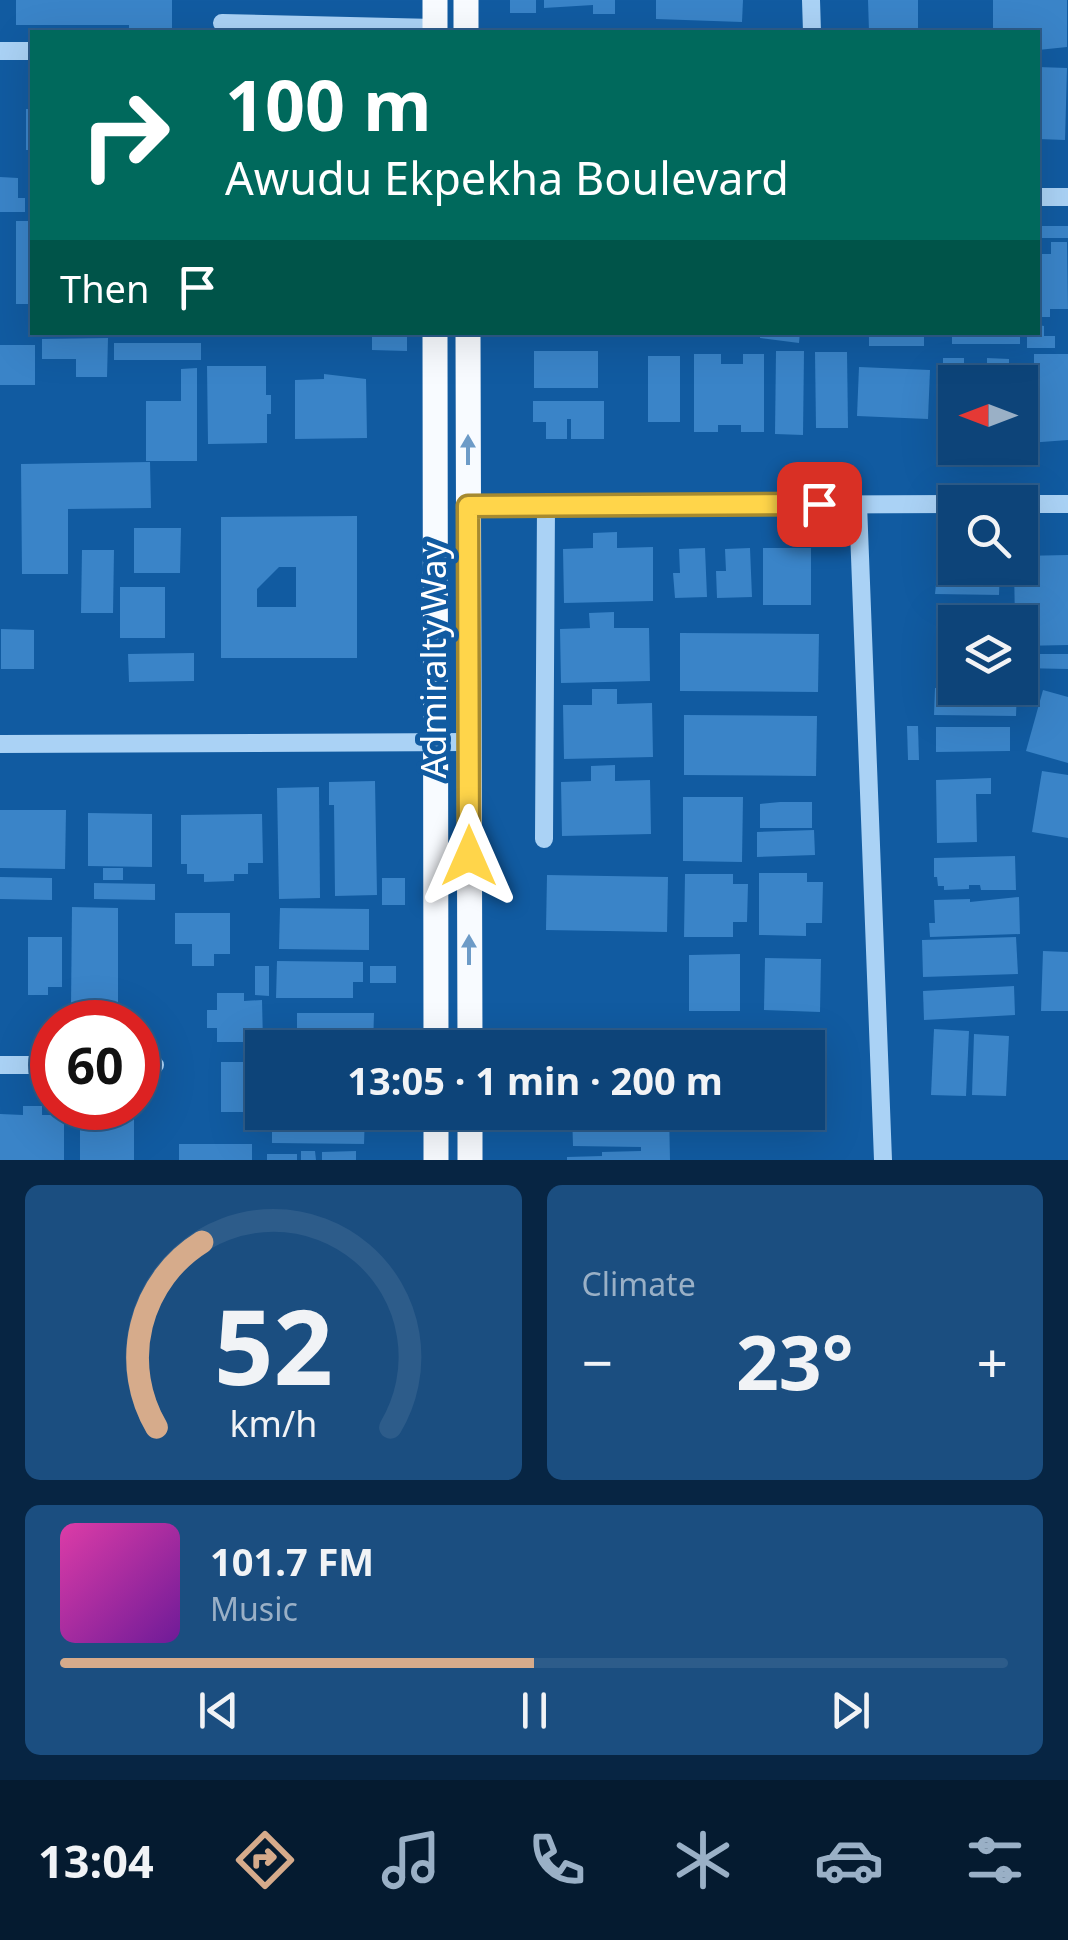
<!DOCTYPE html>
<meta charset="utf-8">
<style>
:root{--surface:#0d4479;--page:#1b4e80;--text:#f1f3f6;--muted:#9ab0c6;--line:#2d5c8a;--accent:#d6ab8b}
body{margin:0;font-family:"Noto Sans",sans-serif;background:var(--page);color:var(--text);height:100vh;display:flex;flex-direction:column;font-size:38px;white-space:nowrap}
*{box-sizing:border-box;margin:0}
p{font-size:32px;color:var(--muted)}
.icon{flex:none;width:55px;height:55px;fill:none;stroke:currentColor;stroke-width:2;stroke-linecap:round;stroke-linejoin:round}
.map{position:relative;height:1160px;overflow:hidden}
.details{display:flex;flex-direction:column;gap:25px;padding:25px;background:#072543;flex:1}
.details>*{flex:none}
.guide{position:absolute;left:30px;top:30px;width:1010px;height:305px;border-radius:0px;box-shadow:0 10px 40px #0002,0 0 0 2px var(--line);background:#00695c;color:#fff;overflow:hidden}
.needle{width:65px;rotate:270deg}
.fabs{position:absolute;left:938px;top:365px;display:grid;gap:20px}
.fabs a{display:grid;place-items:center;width:100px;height:100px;border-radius:0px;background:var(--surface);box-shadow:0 10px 40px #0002,0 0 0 2px var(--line);font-size:50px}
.speed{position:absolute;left:30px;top:1000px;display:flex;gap:20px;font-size:50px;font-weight:700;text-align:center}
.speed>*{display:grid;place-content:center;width:130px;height:130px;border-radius:50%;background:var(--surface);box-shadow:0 10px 40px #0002,0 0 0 2px var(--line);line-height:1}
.speed .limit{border:15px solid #d22;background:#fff;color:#111}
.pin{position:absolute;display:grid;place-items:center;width:85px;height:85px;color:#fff;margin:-42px;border-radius:20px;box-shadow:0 5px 15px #0006}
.me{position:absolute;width:110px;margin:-55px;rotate:0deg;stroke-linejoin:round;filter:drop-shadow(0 0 8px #0008)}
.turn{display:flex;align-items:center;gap:35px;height:210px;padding:0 30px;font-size:45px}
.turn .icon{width:130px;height:130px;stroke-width:2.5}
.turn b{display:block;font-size:70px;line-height:85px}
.then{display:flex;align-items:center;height:95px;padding:0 30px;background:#0003;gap:20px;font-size:38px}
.big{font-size:75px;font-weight:700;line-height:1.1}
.details .card{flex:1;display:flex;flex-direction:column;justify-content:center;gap:15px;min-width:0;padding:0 35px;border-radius:15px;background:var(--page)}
.details .dial{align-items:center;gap:0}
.dial svg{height:260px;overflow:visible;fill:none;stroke:var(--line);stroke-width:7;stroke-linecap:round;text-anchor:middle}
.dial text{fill:var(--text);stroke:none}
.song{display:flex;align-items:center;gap:30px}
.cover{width:120px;height:120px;border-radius:15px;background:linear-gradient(135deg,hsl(320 70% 55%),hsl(280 70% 35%))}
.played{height:10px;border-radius:5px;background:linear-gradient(90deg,var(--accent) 50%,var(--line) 50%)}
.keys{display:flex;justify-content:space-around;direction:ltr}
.heat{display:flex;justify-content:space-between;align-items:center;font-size:55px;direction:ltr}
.details .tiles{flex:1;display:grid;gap:25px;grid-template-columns:1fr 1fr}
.card:last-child{grid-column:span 2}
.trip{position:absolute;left:245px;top:1030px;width:580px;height:100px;border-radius:0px;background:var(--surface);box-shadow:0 10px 40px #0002,0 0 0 2px var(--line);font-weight:700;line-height:100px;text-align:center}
.tabs{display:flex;height:160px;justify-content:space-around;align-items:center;background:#051b30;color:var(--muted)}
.tabs .icon{width:70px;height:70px}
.tabs .on{color:var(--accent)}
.tabs b{font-size:45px;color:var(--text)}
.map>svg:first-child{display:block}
.building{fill:#3a84c8;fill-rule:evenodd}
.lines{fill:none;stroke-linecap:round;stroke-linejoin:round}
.minor{stroke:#aad2f5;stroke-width:18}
.major{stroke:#f8fbff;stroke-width:25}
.oneway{fill:#6d9bc7}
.route-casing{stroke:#a68a30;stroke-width:25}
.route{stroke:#ffd54a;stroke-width:18}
.labels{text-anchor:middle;stroke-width:10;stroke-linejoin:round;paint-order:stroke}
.street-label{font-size:35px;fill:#fff;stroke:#115ba1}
</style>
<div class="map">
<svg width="1068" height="1160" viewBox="0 0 1068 1160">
<rect width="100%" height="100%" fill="#115ba1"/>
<g class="building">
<polygon points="16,0 172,0 172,32 129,32 129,25 16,25"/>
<rect x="510" y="0" width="26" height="13"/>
<polygon points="544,0 615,0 615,14 593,14 593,5 544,8"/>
<polygon points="656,0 743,0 742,22 656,19"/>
<polygon points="868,0 918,0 918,32 869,32"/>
<polygon points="993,0 1067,0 1067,47 1038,50 1038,32 993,32"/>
<rect x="534" y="29" width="68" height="3"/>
<polygon points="1038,67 1067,68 1065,140 1038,139"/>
<rect x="26" y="109" width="6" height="41"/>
<polygon points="0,177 18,178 18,198 25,198 25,212 0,212"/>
<rect x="16" y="221" width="16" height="83"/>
<rect x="1042" y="226" width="26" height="12"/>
<polygon points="1051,242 1067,242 1068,309 1050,309 1050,317 1038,317 1038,254 1051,254"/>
<polygon points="1038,325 1044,326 1044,336 1055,336 1055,348 1027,348 1027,332 1038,332"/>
<polygon points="372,332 407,332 407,351 372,350"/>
<polygon points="760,332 800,332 799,343 760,338"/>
<rect x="869" y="332" width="55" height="14"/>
<rect x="952" y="332" width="68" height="12"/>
<polygon points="108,338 107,377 76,377 76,359 42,359 42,339"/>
<rect x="114" y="343" width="87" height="17"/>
<rect x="0" y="345" width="35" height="40"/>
<rect x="534" y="351" width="64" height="37"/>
<polygon points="776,351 804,351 803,435 775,434"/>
<polygon points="815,352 847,352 848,428 816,428"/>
<polygon points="694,354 721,354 721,364 743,364 743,354 764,354 764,432 741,432 741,425 718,425 718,432 694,432"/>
<polygon points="1034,354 1068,354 1068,440 1028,443 1028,374 1034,374"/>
<rect x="648" y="356" width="32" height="66"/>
<polygon points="943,358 964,358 964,382 955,382 955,431 943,431"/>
<polygon points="987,358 1009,359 1009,382 987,382"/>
<polygon points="207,366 266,366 266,395 271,395 271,414 267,414 267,443 208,444"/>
<polygon points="859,367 930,370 928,419 857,416"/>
<polygon points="197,368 197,461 146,461 146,401 181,401 181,369"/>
<polygon points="324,374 366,379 367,438 295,439 295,380 324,379"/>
<polygon points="533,401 604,401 604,439 571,439 571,419 567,419 567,439 546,439 546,422 533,422"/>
<polygon points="150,462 151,508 68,509 68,574 22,574 21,464"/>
<path d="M357,516V658H221V517ZM279,567H296V607H257V589Z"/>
<polygon points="134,528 181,528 180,573 134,573"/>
<polygon points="617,532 617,548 653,547 653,601 564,603 563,549 593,548 593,533"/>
<polygon points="705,548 707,597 675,598 673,573 680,573 679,549"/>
<polygon points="750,548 752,597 717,598 716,571 726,571 725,549"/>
<rect x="763" y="548" width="48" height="57"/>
<polygon points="82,550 114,550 113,613 81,613"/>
<polygon points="939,555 955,556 955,568 1000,568 999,595 935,594"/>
<polygon points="1068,555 1068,645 1020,646 1020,622 1015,622 1014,568 1020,568 1020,556"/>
<rect x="120" y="587" width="45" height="51"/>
<polygon points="937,611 999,612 999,622 955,622 955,665 936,665"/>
<polygon points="614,612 614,628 649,628 650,681 561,683 560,629 590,628 589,613"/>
<polygon points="1,629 34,630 34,669 1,669"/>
<polygon points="680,633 819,634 818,692 680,691"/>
<polygon points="194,653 194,681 129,682 128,654"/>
<polygon points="1020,654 1068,654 1068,669 1020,668"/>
<polygon points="947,678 955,678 955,688 1017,688 1016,716 934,715 935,688 947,688"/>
<polygon points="592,689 617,689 617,704 652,703 653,757 564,759 563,705 592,705"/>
<polygon points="1043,690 1068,697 1068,763 1026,751"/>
<polygon points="684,715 817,716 816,776 684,775"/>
<polygon points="907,726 918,726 919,760 908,760"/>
<polygon points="936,727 1010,727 1010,751 936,752"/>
<polygon points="615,765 615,781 650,780 651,834 562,836 561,782 591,781 591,766"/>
<polygon points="1042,771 1068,775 1068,838 1032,832"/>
<polygon points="991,778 991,794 976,794 977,842 937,843 936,780"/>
<polygon points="375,781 377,895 335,896 334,805 329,805 329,782"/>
<polygon points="319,787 320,898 279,899 277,788"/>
<polygon points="683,797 743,797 742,862 683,861"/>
<polygon points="780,802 812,802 812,828 760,828 760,804"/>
<polygon points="0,810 66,810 65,869 0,868"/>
<polygon points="88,813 152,814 152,867 88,866"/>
<polygon points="262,814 263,863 248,863 248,874 234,874 234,881 204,882 204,874 187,874 187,864 181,864 181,815"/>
<polygon points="814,830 815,855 757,857 757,832"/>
<polygon points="1015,856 1016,890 981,890 980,885 969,885 969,889 944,890 944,886 938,886 937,877 934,877 934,858"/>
<rect x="103" y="868" width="20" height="12"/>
<polygon points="759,873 807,873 807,882 823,882 822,923 806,923 806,936 759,935"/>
<polygon points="685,874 733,874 733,884 748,884 747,922 733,922 733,937 684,937"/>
<polygon points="547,875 668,877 667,932 546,930"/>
<polygon points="0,877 52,878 52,900 0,899"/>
<rect x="382" y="878" width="23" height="27"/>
<polygon points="94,883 155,884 155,900 94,899"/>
<polygon points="1019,897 1020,934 930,937 929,923 935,923 934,900 970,899 970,902"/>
<polygon points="72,907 118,908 118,1007 71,1007"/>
<polygon points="280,908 369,909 369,950 279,949"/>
<polygon points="175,913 230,913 230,954 214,954 214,966 192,966 192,944 175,944"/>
<polygon points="28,937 62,937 62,987 48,987 48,995 28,995"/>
<polygon points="1016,937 1018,974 923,977 922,940"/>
<polygon points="1043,951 1068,952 1068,1011 1041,1011"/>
<polygon points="740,954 740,1011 689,1011 689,955"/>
<polygon points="765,958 821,959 820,1012 764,1010"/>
<polygon points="277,961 363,962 363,982 353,982 353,998 276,998"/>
<polygon points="255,966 269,966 269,996 255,995"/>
<rect x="370" y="966" width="26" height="17"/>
<polygon points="1014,986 1015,1015 924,1020 923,991"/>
<polygon points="217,993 244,993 244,1001 262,1000 263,1042 217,1042 217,1028 207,1028 207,1010 217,1010"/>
<polygon points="297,1013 374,1013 373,1048 297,1048"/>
<polygon points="934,1029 969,1031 966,1096 931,1095"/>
<polygon points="974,1034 1009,1036 1006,1096 972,1095"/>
<rect x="221" y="1062" width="41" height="50"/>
<polygon points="23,1106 42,1106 42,1115 64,1115 64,1160 0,1160 0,1114 23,1115"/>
<polygon points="272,1112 365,1112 364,1144 272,1143"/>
<polygon points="572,1112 669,1112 670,1160 567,1160 567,1157 602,1156 602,1152 641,1151 641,1147 573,1146"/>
<rect x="80" y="1119" width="54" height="41"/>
<rect x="179" y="1144" width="73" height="16"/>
<polygon points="301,1151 315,1151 316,1160 301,1160"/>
<polygon points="356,1151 356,1160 322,1160 322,1152"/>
<rect x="267" y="1154" width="30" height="6"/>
</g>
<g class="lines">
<g class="minor">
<polyline points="811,0 812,32"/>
<polyline points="222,23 435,28"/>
<polyline points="0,51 32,51"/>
<polyline points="1038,197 1068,197"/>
<polyline points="858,504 883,1160"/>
<polyline points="1020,504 1068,504"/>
<polyline points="469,506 955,504"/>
<polyline points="0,744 469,742"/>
<polyline points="544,839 546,506"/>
<polyline points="0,1065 52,1065"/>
<polyline points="138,1065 155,1065"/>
</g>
<g class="major">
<polyline points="435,0 435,32"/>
<polyline points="466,0 466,32"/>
<polyline points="435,332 436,1048"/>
<polyline points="468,332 470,1048"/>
<polyline points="436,1112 436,1160"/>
<polyline points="470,1112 470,1160"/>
</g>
</g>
<defs><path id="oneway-solid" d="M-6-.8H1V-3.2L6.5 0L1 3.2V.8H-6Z" transform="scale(2.5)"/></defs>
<g class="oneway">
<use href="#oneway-solid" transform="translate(468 450) rotate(-90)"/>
<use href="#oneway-solid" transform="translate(469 950) rotate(-90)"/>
</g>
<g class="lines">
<g class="route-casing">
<polyline id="route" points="469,856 468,506 819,504"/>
</g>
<use href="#route" class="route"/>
</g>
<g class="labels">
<g class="street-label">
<text transform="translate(434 660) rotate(-90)" y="12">Admiralty Way</text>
</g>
</g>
</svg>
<div class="fabs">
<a><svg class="needle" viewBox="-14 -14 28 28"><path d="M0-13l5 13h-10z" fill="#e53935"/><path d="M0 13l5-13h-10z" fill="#9ab0c6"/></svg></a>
<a><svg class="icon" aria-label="search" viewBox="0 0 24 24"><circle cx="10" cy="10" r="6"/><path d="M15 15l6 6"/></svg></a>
<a><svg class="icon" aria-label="layers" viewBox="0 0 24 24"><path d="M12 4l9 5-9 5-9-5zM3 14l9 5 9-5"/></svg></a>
</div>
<div class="speed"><div class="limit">60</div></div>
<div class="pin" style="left:819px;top:504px;background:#d93025"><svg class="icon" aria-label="arrive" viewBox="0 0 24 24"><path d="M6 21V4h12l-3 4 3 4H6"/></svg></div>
<svg class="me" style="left:469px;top:856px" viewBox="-20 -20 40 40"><path d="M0-17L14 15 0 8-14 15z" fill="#ffd54a" stroke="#fff" stroke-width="4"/></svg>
<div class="trip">13:05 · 1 min · 200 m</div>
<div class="guide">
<div class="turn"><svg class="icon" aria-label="right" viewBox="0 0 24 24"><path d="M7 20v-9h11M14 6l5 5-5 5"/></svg><div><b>100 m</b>Awudu Ekpekha Boulevard</div></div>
<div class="then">Then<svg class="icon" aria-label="arrive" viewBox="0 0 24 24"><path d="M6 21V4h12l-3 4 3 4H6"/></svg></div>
</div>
</div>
<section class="details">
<div class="tiles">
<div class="card dial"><svg viewBox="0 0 100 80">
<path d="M14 69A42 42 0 1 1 86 69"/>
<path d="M14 69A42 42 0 0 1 28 12" stroke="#d6ab8b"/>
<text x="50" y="56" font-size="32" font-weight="700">52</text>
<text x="50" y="72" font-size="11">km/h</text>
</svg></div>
<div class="card"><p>Climate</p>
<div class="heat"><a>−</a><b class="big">23°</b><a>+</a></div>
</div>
<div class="card">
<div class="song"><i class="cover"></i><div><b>101.7 FM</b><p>Music</p></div></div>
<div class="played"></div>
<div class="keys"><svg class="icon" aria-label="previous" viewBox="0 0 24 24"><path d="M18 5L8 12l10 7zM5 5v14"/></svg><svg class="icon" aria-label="pause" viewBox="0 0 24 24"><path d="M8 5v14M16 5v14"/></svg><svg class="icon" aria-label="next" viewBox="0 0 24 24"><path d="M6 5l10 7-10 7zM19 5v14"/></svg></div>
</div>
</div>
</section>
<nav class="tabs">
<b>13:04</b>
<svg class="icon on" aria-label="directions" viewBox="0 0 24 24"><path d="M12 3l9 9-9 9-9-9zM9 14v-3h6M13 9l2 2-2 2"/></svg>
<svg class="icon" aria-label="music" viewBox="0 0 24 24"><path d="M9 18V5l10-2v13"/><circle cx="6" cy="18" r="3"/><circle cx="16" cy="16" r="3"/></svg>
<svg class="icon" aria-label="phone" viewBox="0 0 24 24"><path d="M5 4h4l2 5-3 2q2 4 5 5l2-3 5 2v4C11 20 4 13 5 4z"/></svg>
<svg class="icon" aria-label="climate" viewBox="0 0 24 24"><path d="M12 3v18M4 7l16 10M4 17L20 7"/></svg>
<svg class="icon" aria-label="car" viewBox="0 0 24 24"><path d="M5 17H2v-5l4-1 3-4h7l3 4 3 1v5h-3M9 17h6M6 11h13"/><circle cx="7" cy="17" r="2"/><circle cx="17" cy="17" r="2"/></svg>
<svg class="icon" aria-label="filters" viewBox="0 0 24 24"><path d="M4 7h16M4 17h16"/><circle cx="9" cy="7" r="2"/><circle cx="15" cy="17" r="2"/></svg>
</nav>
